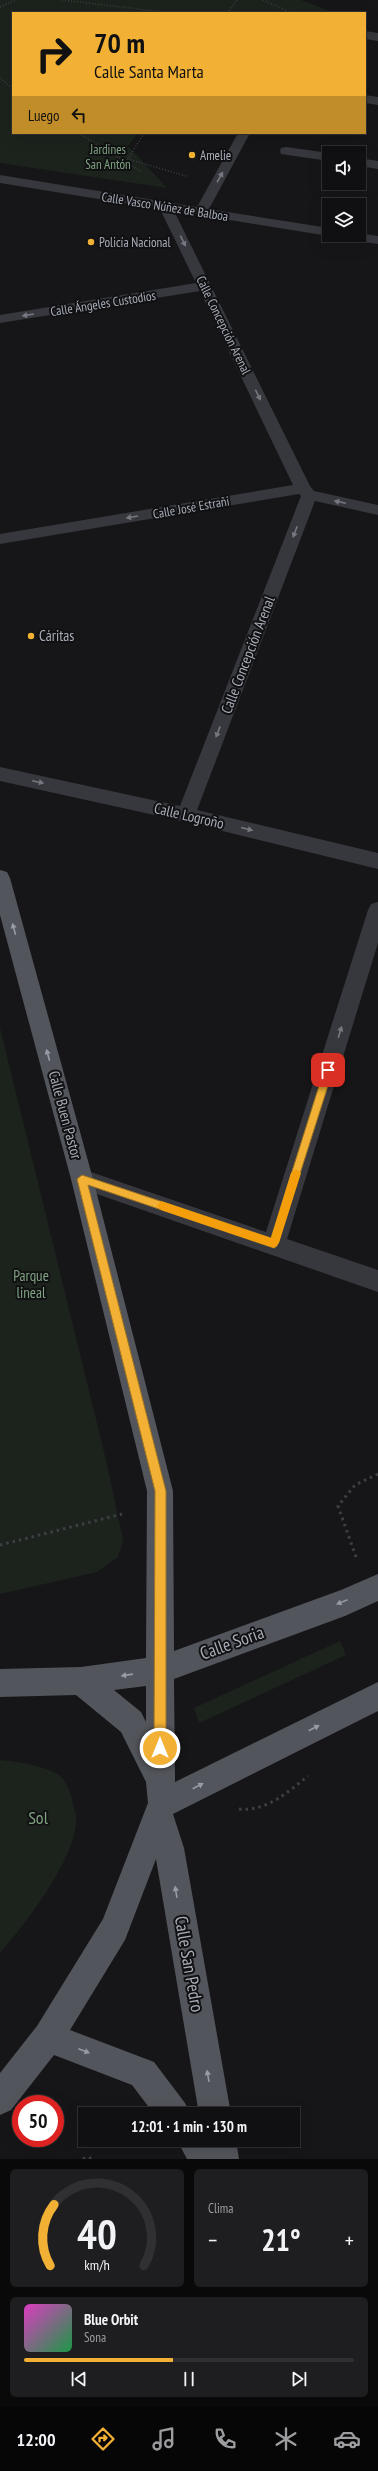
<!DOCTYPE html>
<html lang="es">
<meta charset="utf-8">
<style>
:root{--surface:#101012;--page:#1e1e20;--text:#f1f3f6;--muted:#9c9d9f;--line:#303032;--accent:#f2b134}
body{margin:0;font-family:"PT Sans Narrow",sans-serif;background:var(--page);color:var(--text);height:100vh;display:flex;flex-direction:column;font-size:15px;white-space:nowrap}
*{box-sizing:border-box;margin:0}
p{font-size:13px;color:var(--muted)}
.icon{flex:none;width:22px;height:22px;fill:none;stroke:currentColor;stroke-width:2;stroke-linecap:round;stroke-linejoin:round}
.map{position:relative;height:2159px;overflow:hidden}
.panel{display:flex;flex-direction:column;gap:10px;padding:10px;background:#09090a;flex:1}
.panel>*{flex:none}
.top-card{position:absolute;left:12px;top:12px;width:354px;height:122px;border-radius:0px;box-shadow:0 4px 16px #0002,0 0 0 1px var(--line);background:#f2b134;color:#111;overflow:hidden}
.controls{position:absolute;left:322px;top:146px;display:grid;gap:8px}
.controls a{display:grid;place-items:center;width:44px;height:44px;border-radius:0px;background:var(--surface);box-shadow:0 4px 16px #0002,0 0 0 1px var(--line);font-size:20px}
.speed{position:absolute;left:12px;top:2095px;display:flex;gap:8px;font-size:20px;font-weight:700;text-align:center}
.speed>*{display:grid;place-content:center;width:52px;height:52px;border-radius:50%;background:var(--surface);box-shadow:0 4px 16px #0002,0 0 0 1px var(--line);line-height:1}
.speed .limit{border:6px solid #d22;background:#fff;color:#111}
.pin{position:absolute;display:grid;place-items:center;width:34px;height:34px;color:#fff;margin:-17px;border-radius:8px;box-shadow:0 2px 6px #0006}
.me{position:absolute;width:44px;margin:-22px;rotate:0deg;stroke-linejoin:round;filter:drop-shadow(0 0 3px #0008)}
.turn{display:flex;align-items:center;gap:14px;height:84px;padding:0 16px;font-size:18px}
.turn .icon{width:52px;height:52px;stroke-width:2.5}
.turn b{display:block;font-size:28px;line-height:34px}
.then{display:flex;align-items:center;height:38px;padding:0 16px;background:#0003;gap:8px;font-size:15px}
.big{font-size:30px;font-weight:800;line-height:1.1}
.panel .card{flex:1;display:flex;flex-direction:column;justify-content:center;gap:6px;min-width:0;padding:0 14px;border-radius:6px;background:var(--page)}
.panel .dial{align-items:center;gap:0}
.dial svg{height:104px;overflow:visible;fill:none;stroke:var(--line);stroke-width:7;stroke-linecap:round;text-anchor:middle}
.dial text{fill:var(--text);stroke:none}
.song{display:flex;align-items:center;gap:12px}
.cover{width:48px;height:48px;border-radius:6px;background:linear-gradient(135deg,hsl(310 70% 55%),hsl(140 70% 35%))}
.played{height:4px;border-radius:2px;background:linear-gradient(90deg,var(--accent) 45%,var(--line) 45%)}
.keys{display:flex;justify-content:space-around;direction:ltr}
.heat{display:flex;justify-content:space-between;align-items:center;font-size:22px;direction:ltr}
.panel .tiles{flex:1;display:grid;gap:10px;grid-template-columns:1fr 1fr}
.card:last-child{grid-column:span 2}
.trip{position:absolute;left:78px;top:2107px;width:222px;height:40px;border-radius:0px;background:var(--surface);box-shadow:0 4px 16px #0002,0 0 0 1px var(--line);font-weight:800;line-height:40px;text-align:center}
.menu{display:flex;height:64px;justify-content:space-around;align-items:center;background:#060607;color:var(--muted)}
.menu .icon{width:28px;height:28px}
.menu .on{color:var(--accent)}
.menu b{font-size:18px;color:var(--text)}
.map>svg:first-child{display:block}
.green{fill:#1c231d}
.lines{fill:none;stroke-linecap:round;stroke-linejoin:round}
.path-far1{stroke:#3d3f44;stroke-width:1.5;stroke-dasharray:1 2;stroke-linecap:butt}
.path{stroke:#3d3f44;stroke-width:3;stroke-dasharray:2.5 4;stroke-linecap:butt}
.minor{fill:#37383d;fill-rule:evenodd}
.major{fill:#53555c;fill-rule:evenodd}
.oneway{fill:#757881}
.oneway2{fill:#979ba6}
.route{fill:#f2b134;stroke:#9d7322}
.slow{fill:#f59e0b}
.poi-dot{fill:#f2b134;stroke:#111113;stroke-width:1.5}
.labels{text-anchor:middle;stroke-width:4;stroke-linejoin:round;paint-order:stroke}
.far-park-label{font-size:13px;fill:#7fa381;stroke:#111113}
.far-poi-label{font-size:13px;fill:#a8adb8;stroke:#111113;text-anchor:start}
.far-street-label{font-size:13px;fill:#a8adb8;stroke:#111113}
.poi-label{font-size:15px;fill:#a8adb8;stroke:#111113;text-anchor:start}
.street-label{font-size:15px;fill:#a8adb8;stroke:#111113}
.park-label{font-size:15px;fill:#7fa381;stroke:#111113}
.near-street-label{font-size:18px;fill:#a8adb8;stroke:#111113}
.near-park-label{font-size:18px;fill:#7fa381;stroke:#111113}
</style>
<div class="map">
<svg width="378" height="2159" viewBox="0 0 378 2159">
<rect width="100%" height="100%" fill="#161618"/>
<g class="green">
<polygon points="0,0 301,0 335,13 13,13 13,133 138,133 128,146 167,188 0,163"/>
<polygon points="0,1028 105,1456 123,1540 118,1557 97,1572 0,1594"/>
<polygon points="340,1641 346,1655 199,1723 194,1708"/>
<path d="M0,1760C19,1762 42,1765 59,1775C65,1779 70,1792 72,1799C73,1804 75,1811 76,1817C78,1857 25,1924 0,1953Z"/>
</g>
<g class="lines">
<g class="path-far1">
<polyline points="62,0 173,13"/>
<polyline points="263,0 292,13"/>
<polyline points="0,7 16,0"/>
<polyline points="227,13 237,0"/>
<polyline points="0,78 13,89"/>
<polyline points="78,133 142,172"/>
<polyline points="144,133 128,159 186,176"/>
</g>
<g class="path">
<polyline points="0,1545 122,1514"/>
<polyline points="356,1557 338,1506 355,1485 378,1474"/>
<path d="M239,1809C266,1812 288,1792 308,1776"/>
<polyline points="83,2159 87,2157 93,2159"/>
</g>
<g class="minor">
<polygon points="365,31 378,33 378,41 365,39"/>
<polygon points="365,95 378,97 378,105 365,103"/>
<polygon points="238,133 250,133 209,209 329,228 329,235 333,235 329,236 174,211 310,486 314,491 378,505 378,515 315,501 197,810 378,853 378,869 186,822 0,781 0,767 180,806 301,496 299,494 0,544 0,534 293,485 200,291 0,323 0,315 196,283 160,209 0,183 0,175 197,207"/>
<polygon points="286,147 329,153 329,161 281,154 280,151 281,148"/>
<polygon points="359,158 378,161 378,169 359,166"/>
<polygon points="359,233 378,236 378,244 345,239 338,235 359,235"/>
<polygon points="378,902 378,943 287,1239 378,1270 378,1292 74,1186 71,1179 74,1172 82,1169 266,1232 368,910 371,904"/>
</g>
<g class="major">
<path d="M0,870L7,872L10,878L93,1179L173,1491L174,1651L341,1590L378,1574V1601L345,1616L174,1679L175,1782L378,1682V1711L173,1814L184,1848L231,2114H199L156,1859L125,1940L70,2030L154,2062L185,2103L190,2114H154L132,2085L54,2055L11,2110L0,2115V2073L37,2026L103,1919L148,1803L146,1782L121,1732L76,1695L0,1697V1669L81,1667L146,1658L147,1491L71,1179L0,915ZM146,1686V1722L141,1712L114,1690Z"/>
<polygon points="177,2140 236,2140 239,2159 187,2159"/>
</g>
</g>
<defs><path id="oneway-solid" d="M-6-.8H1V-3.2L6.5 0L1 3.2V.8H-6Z"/></defs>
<g class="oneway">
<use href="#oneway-solid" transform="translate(220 177) rotate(-61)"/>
<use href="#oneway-solid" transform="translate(183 241) rotate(64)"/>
<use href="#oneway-solid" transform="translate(28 315) rotate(171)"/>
<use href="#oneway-solid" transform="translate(258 395) rotate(64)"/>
<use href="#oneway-solid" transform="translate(340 502) rotate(-168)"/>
<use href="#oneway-solid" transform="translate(132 517) rotate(170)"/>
<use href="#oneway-solid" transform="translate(295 532) rotate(111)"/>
<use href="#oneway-solid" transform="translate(218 732) rotate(111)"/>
<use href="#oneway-solid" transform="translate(38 782) rotate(12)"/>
<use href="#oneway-solid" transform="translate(247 829) rotate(14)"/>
<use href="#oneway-solid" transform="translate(340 1032) rotate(-73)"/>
</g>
<g class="oneway2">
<use href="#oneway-solid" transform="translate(14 929) rotate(-105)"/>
<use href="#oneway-solid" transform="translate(48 1055) rotate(-105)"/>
<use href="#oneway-solid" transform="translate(342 1602) rotate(158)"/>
<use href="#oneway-solid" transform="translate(127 1675) rotate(172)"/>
<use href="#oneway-solid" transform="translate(314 1728) rotate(-27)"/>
<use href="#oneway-solid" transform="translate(198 1786) rotate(-27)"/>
<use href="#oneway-solid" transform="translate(176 1892) rotate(-99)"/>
<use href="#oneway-solid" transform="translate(84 2051) rotate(21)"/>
<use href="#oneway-solid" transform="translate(208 2076) rotate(-100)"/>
</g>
<polygon class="route" points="328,1066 333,1070 277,1246 274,1248 88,1185 166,1491 166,1748 160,1754 154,1748 155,1491 77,1179 82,1175 271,1238 324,1070"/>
<polygon class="slow" points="296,1169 301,1173 279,1243 274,1248 161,1210 157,1206 161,1201 271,1238 291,1173"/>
<g class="poi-dot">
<circle cx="192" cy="155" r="4"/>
<circle cx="91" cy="242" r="4"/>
<circle cx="31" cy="636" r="4"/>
</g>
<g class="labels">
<g class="far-park-label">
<text x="108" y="154">Jardines<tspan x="108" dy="15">San Antón</tspan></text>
</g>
<g class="far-poi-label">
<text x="200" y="160">Amelie</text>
<text x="99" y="247">Policía Nacional</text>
</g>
<g class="far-street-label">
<text transform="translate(165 206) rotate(9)" y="5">Calle Vasco Núñez de Balboa</text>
<text transform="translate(103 303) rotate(-9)" y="5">Calle Ángeles Custodios</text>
<text transform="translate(224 325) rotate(64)" y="5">Calle Concepción Arenal</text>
<text transform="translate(191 507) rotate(-10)" y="5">Calle José Estrañi</text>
</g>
<g class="poi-label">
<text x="39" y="641">Cáritas</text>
</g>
<g class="street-label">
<text transform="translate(248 655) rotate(-69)" y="5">Calle Concepción Arenal</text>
<text transform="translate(189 816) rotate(13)" y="5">Calle Logroño</text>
<text transform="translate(65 1115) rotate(75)" y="5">Calle Buen Pastor</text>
</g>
<g class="park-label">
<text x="31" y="1281">Parque<tspan x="31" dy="17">lineal</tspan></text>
</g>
<g class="near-street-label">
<text transform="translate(232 1643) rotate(-20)" y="6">Calle Soria</text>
<text transform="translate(189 1964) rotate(80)" y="6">Calle San Pedro</text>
</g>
<g class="near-park-label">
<text x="38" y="1824">Sol</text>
</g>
</g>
</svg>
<div class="controls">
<a><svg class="icon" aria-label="sound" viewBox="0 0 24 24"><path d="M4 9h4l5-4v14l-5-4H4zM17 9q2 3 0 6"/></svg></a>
<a><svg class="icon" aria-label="layers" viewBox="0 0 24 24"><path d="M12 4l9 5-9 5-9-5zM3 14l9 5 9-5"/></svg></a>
</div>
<div class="speed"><div class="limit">50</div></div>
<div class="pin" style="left:328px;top:1070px;background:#d93025"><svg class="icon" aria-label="arrive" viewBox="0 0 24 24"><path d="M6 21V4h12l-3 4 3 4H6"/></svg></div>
<svg class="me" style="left:160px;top:1748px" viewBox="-20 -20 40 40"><circle r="17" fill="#f2b134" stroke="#fff" stroke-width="3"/><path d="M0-11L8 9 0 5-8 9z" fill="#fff"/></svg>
<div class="trip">12:01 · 1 min · 130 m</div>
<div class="top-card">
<div class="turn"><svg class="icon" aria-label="right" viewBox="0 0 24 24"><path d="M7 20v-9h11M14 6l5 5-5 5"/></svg><div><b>70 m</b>Calle Santa Marta</div></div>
<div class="then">Luego<svg class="icon" aria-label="left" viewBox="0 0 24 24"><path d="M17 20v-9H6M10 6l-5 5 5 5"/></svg></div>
</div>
</div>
<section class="panel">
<div class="tiles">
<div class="card dial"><svg viewBox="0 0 100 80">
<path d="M14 69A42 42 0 1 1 86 69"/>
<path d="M14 69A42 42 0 0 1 17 22" stroke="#f2b134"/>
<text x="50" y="56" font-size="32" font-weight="700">40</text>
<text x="50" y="72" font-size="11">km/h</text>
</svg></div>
<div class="card"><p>Clima</p>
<div class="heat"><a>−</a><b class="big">21°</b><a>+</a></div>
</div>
<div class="card">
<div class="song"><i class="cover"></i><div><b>Blue Orbit</b><p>Sona</p></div></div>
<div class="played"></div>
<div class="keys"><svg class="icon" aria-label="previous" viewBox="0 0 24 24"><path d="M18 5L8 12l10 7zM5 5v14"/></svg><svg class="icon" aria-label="pause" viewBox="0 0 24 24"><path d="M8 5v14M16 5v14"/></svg><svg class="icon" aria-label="next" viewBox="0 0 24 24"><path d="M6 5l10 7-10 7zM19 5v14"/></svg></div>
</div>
</div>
</section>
<nav class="menu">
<b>12:00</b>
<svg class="icon on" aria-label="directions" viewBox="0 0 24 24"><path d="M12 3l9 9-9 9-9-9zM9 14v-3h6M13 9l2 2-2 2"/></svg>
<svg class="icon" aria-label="music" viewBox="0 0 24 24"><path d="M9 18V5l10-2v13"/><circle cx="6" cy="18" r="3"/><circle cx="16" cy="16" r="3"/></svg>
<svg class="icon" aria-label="phone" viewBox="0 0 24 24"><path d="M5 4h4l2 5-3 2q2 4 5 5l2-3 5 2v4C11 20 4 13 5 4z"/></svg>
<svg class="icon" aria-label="climate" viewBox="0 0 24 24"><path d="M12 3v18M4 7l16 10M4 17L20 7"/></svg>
<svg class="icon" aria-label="car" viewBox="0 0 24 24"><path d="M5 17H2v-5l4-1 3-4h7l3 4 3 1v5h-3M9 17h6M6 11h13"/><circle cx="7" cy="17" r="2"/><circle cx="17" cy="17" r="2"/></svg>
</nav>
